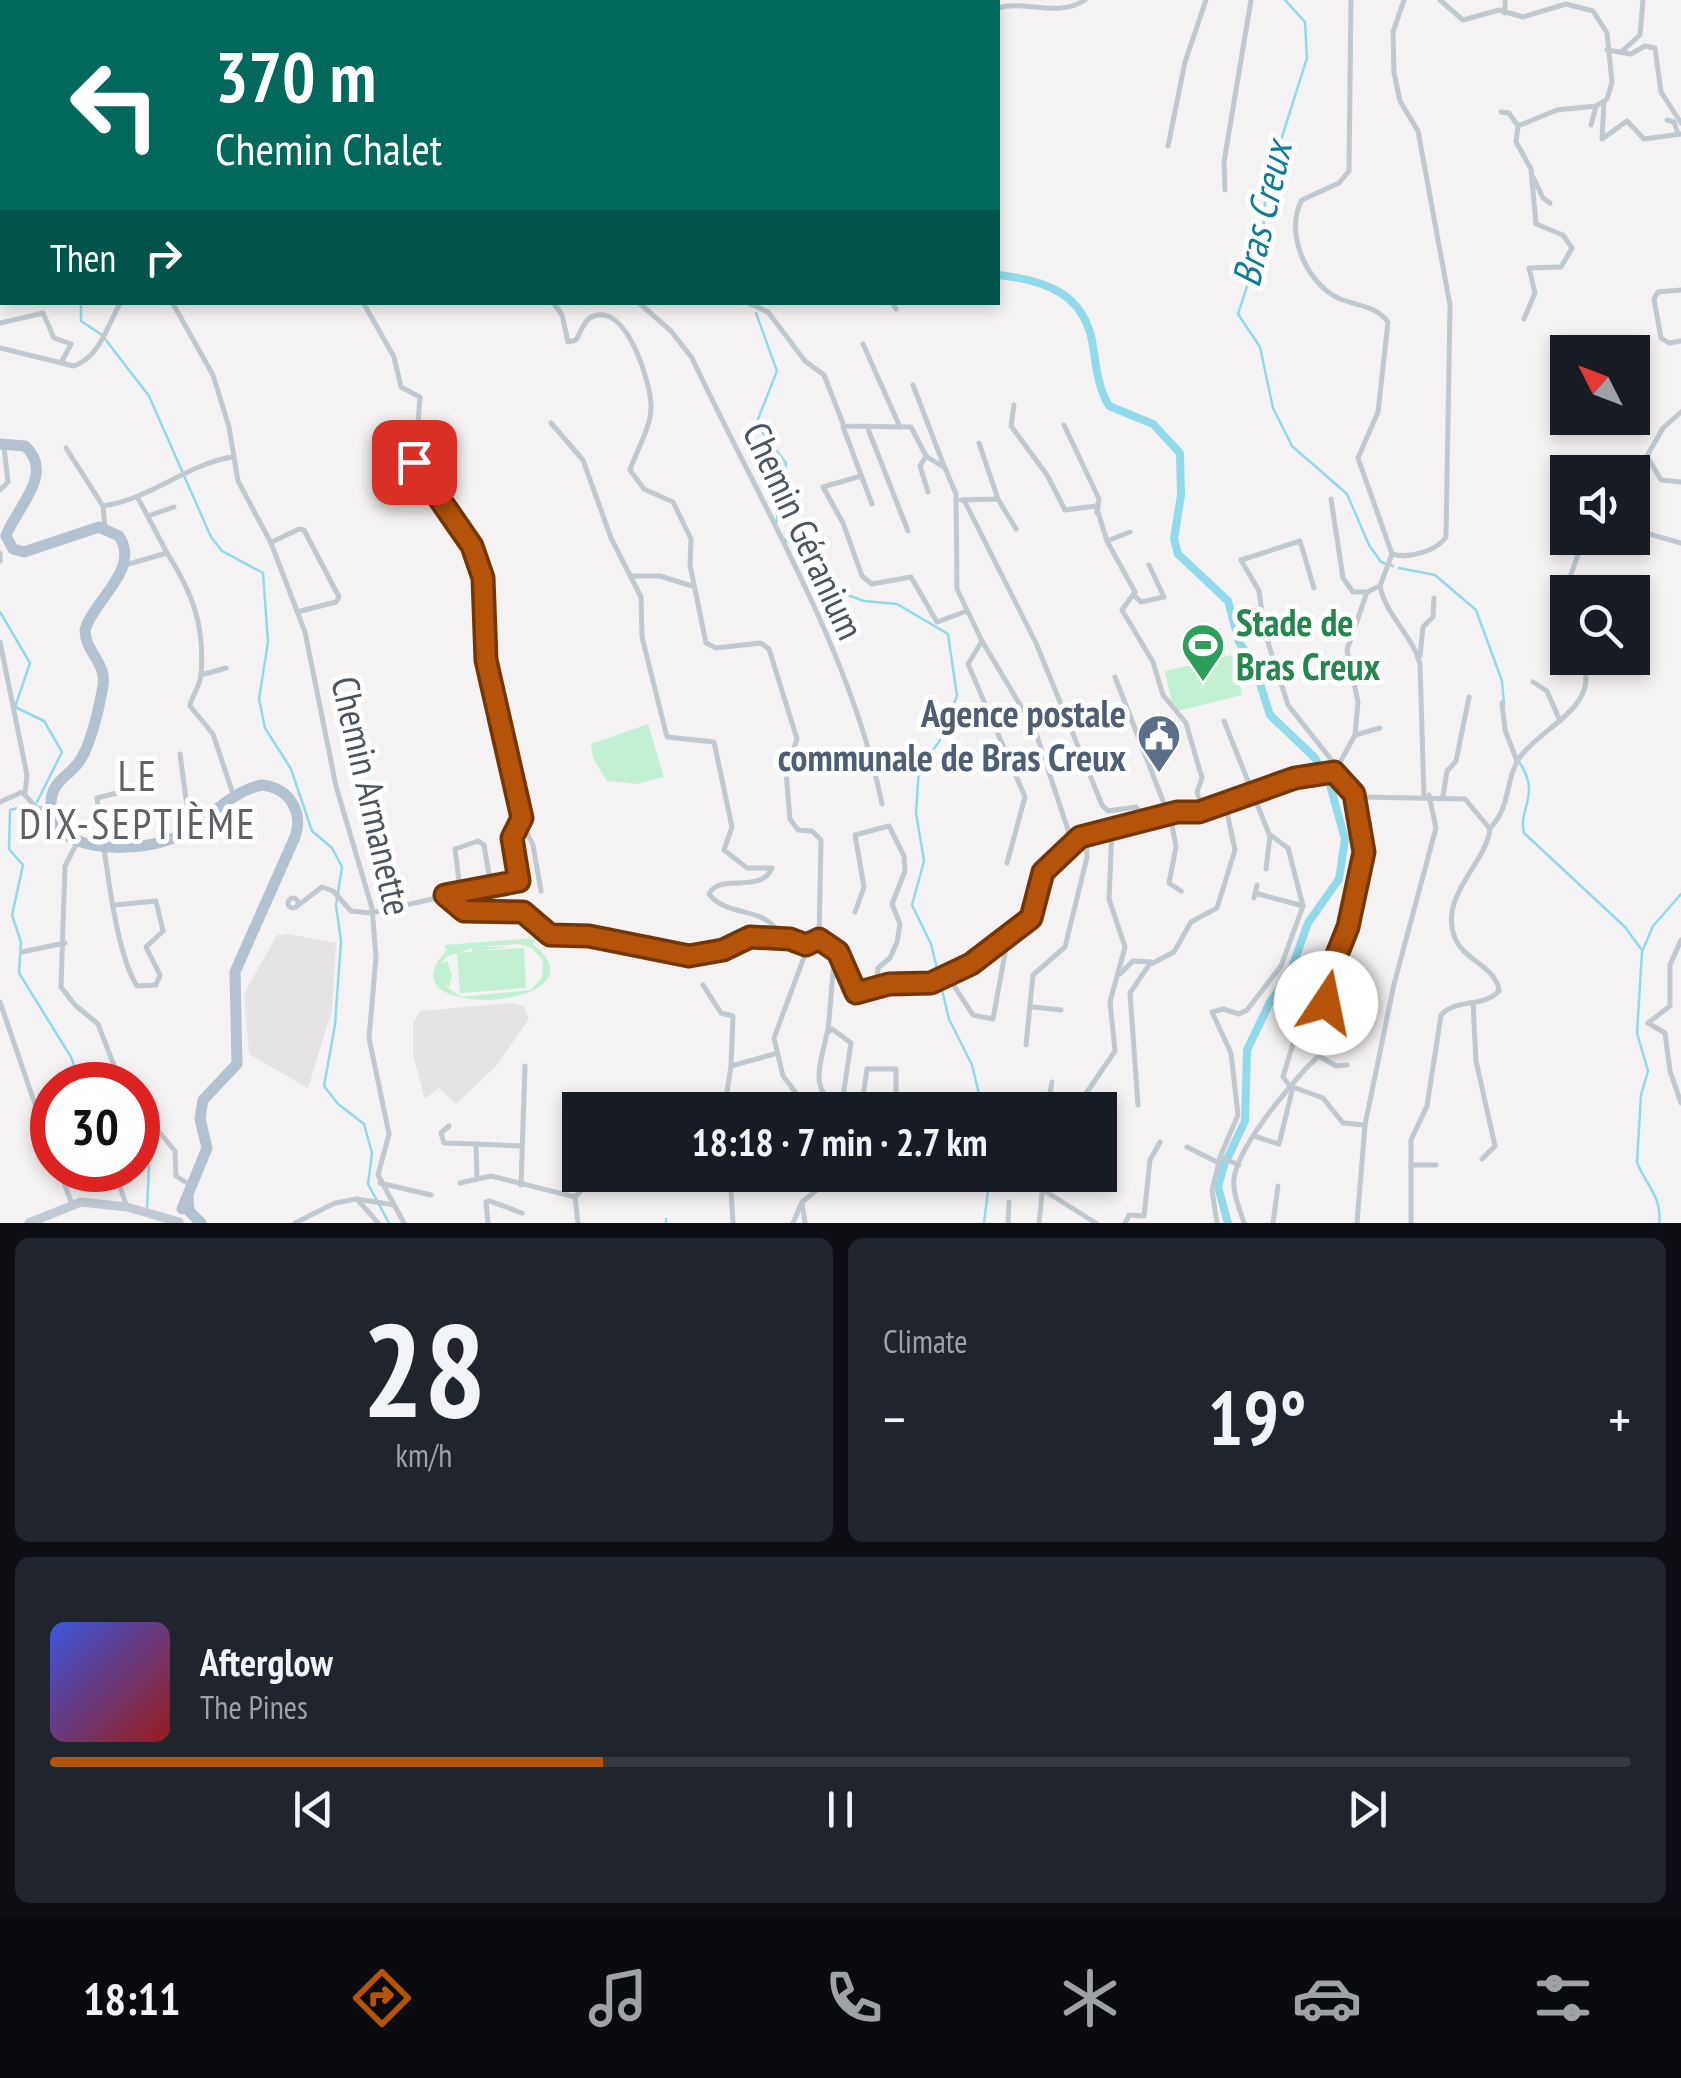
<!DOCTYPE html>
<meta charset="utf-8">
<style>
:root{--surface:#171b24;--page:#20242c;--text:#f1f3f6;--muted:#9ea1a6;--line:#363941;--accent:#b45309}
body{margin:0;font-family:"PT Sans Narrow",sans-serif;background:var(--page);color:var(--text);height:100vh;display:flex;flex-direction:column;font-size:38px;white-space:nowrap}
*{box-sizing:border-box;margin:0}
p{font-size:32px;color:var(--muted)}
.icon{flex:none;width:55px;height:55px;fill:none;stroke:currentColor;stroke-width:2;stroke-linecap:round;stroke-linejoin:round}
.map{position:relative;height:1223px;overflow:hidden}
.sheet{display:flex;flex-direction:column;gap:15px;padding:15px;background:#0d0f14;flex:1}
.sheet>*{flex:none}
.top-card{position:absolute;left:0px;top:0px;width:1000px;height:305px;box-shadow:0 5px 15px #0003;background:#00695c;color:#fff;overflow:hidden}
.needle{width:65px;rotate:312deg}
.controls{position:absolute;left:1550px;top:335px;display:grid;gap:20px}
.controls a{display:grid;place-items:center;width:100px;height:100px;border-radius:0px;background:var(--surface);box-shadow:0 5px 15px #0003;font-size:50px}
.speed{position:absolute;left:30px;top:1062px;display:flex;gap:20px;font-size:50px;font-weight:700;text-align:center}
.speed>*{display:grid;place-content:center;width:130px;height:130px;border-radius:50%;background:var(--surface);box-shadow:0 5px 15px #0003;line-height:1}
.speed .limit{border:15px solid #d22;background:#fff;color:#111}
.pin{position:absolute;display:grid;place-items:center;width:85px;height:85px;color:#fff;margin:-42px;border-radius:20px;box-shadow:0 5px 15px #0006}
.me{position:absolute;width:110px;margin:-55px;rotate:11deg;stroke-linejoin:round;filter:drop-shadow(0 0 8px #0008)}
.turn{display:flex;align-items:center;gap:35px;height:210px;padding:0 50px;font-size:45px}
.turn .icon{width:130px;height:130px;stroke-width:2.5}
.turn b{display:block;font-size:70px;line-height:85px}
.then{display:flex;align-items:center;height:95px;padding:0 50px;background:#0003;gap:20px;font-size:38px}
.big{font-size:75px;font-weight:700;line-height:1.1}
.sheet .tile{flex:1;display:flex;flex-direction:column;justify-content:center;gap:15px;min-width:0;padding:0 35px;border-radius:15px;background:var(--page)}
.sheet .dial{align-items:center;gap:0}
.dial b{font-size:130px;line-height:1}
.song{display:flex;align-items:center;gap:30px}
.cover{width:120px;height:120px;border-radius:15px;background:linear-gradient(135deg,hsl(230 70% 55%),hsl(0 70% 35%))}
.played{height:10px;border-radius:5px;background:linear-gradient(90deg,var(--accent) 35%,var(--line) 35%)}
.keys{display:flex;justify-content:space-around;direction:ltr}
.heat{display:flex;justify-content:space-between;align-items:center;font-size:55px;direction:ltr}
.sheet .tiles{flex:1;display:grid;gap:15px;grid-template-columns:1fr 1fr}
.tile:last-child{grid-column:span 2}
.trip{position:absolute;left:562px;top:1092px;width:555px;height:100px;border-radius:0px;background:var(--surface);box-shadow:0 5px 15px #0003;font-weight:700;line-height:100px;text-align:center}
.menu{display:flex;height:160px;justify-content:space-around;align-items:center;background:#090b0e;color:var(--muted)}
.menu .icon{width:70px;height:70px}
.menu .active{color:var(--accent)}
.menu b{font-size:45px;color:var(--text)}
.map>svg:first-child{display:block}
.education{fill:#e5e3e4}
.green{fill:#c2f0d3;fill-rule:evenodd}
.lines{fill:none;stroke-linecap:round;stroke-linejoin:round}
.stream{stroke:#90daec;stroke-width:2.5}
.river{stroke:#90daec;stroke-width:8}
.street{stroke:#c0c9d0;stroke-width:5}
.secondary{stroke:#c0cad5;stroke-width:9}
.primary{stroke:#b2c2d0;stroke-width:11}
.route-casing{stroke:#753606;stroke-width:25}
.route{stroke:#b45309;stroke-width:18}
.labels{text-anchor:middle;stroke-width:10;stroke-linejoin:round;paint-order:stroke}
.street-label{font-size:38px;fill:#4a555f;stroke:#fff}
.leisure-label{font-size:38px;font-weight:bold;fill:#27864d;stroke:#fff;text-anchor:start}
.service-label{font-size:38px;font-weight:bold;fill:#4e5e75;stroke:#fff;text-anchor:end}
.water-label{font-size:40px;font-style:italic;fill:#0e7c96;stroke:#fff}
.quarter-label{font-size:42px;letter-spacing:2.5px;fill:#5e6267;stroke:#fff}
</style>
<div class="map">
<svg width="1681" height="1223" viewBox="0 0 1681 1223">
<rect width="100%" height="100%" fill="#f4f2f2"/>
<g class="education">
<polygon points="288,934 336,943 332,1010 308,1088 249,1054 244,994 277,935"/>
<polygon points="511,1003 524,1006 529,1019 496,1066 456,1104 439,1088 425,1099 413,1055 413,1024 420,1011"/>
</g>
<g class="green">
<polygon points="1232,655 1242,695 1174,712 1165,671"/>
<polygon points="648,724 664,777 637,784 607,781 593,758 591,744"/>
<path d="M536,938L533,944C615,1009 375,1025 447,950L444,945ZM518,944L532,948L543,961L542,977L531,990L461,997L443,984L449,987L452,975L447,961L441,964L446,957L472,948V952L457,953L460,993L526,988L524,948L479,951L509,947H480Z"/>
</g>
<g class="lines">
<g class="stream">
<polyline points="1285,0 1305,22 1307,58 1282,137 1267,168 1263,237 1238,314 1260,347 1273,408 1292,446 1347,494 1369,545 1381,562 1393,566"/>
<polyline points="776,2 777,0"/>
<polyline points="0,151 2,152"/>
<polyline points="81,302 81,321 102,335 149,396 211,537 222,551 263,573 268,642 259,699 265,728 291,769 312,831 332,848 342,867 336,905 341,941 335,1025 324,1086 338,1104 364,1124 372,1153 368,1184 389,1223"/>
<polyline points="756,313 777,371 756,424 786,463 776,524"/>
<polyline points="784,539 810,557 837,591 864,601 897,604 948,634 957,696 939,742 919,768 916,813 924,861 912,905 931,944 949,1019 972,1065 983,1110"/>
<polyline points="1399,568 1435,575 1476,610 1502,681 1504,705"/>
<polyline points="0,612 30,663 15,707 44,721 62,752 37,802"/>
<path d="M1520,763C1541,796 1518,807 1524,833L1625,927L1641,949"/>
<polyline points="30,805 10,810 9,849 23,865 12,915 21,942 19,973 71,1057 81,1085"/>
<polyline points="138,1151 149,1165 147,1209"/>
<polyline points="666,1219 666,1223"/>
<polyline points="984,1223 990,1175"/>
<path d="M1659,1223C1663,1197 1644,1183 1637,1162L1641,1095L1648,1071L1637,1033L1642,952L1653,926L1681,894"/>
</g>
<g class="river">
<polyline points="826,2 827,0"/>
<path d="M998,275C1045,280 1085,293 1093,346C1096,367 1098,387 1109,406L1153,424L1180,453L1181,495L1174,539L1178,554L1228,601L1239,642L1254,665L1270,715L1315,758L1330,785L1345,839L1339,879L1308,923L1289,976L1270,1002L1247,1050L1245,1121L1228,1157"/>
<polyline points="1225,1162 1218,1187 1228,1223"/>
</g>
<g class="street">
<polyline points="68,0 68,2"/>
<polyline points="592,0 592,2"/>
<path d="M1351,0L1349,171L1339,183L1302,200C1284,231 1306,283 1338,298C1356,306 1375,305 1388,322L1378,412L1358,458L1392,554"/>
<polyline points="1440,0 1463,20 1499,10 1523,17 1566,4 1593,11 1607,33 1612,82 1607,99 1596,106 1557,110 1518,126"/>
<polyline points="368,2 368,0"/>
<polyline points="809,2 809,0"/>
<path d="M998,8C1026,0 1058,18 1085,0"/>
<polyline points="1505,13 1505,0"/>
<polyline points="1607,50 1631,54 1645,46 1655,48 1661,92 1681,123"/>
<polyline points="1621,52 1640,35 1643,0"/>
<polyline points="1604,102 1602,139 1627,121 1644,139 1681,134"/>
<polyline points="1501,112 1509,113 1518,126 1516,142 1531,169 1536,224 1563,235 1572,248 1561,267 1529,268 1535,293 1524,319"/>
<polyline points="1667,120 1674,122 1678,134"/>
<polyline points="1591,125 1596,106"/>
<polyline points="1168,146 1185,62 1206,0"/>
<polyline points="1533,177 1543,198 1550,203"/>
<polyline points="1225,190 1224,162 1251,0"/>
<polyline points="1681,290 1658,292 1654,299 1661,338 1669,343 1681,341"/>
<polyline points="172,302 213,375 229,427 238,481 271,543 305,632 336,786 372,908 376,957 369,1038 389,1134 378,1175 404,1223"/>
<polyline points="361,302 380,302"/>
<path d="M553,302L562,315L568,342L576,340C581,332 584,319 594,316C627,304 650,382 651,405C652,426 636,451 630,470L644,489L673,502L691,539L690,565L706,643L716,648L761,643L769,649L797,739L786,772L790,819L798,830L812,831L821,840L819,939"/>
<path d="M638,302L671,331L692,358C758,499 851,650 882,804"/>
<polyline points="746,302 768,312 805,361 824,375 844,426 911,427 926,456 945,468 956,494 957,589 982,641 1035,730 1072,842"/>
<polyline points="892,302 896,309"/>
<polyline points="0,323 43,313 54,338 71,344 61,363"/>
<polyline points="863,344 900,427"/>
<path d="M0,348L74,366C101,356 107,325 121,302"/>
<polyline points="913,385 944,466"/>
<polyline points="1014,405 1011,426 1047,475 1065,510 1096,506 1107,541 1135,592 1122,610 1153,662 1163,695 1186,723 1202,778 1197,792 1203,811"/>
<polyline points="1681,412 1663,428 1647,456 1661,480 1681,482"/>
<path d="M551,423L583,460L611,538L641,597L642,637L667,737L714,742L732,827L724,850L747,868H772C760,895 720,872 709,894C728,919 766,904 781,937"/>
<polyline points="1064,425 1099,499 1097,513"/>
<polyline points="843,427 872,504"/>
<polyline points="868,429 908,531"/>
<polyline points="979,443 998,499"/>
<path d="M66,448L103,506C151,499 185,465 232,457"/>
<polyline points="926,456 920,466 928,492"/>
<polyline points="861,476 823,487 843,523 862,576 872,584 911,577 937,622 967,611"/>
<polyline points="0,490 8,482 4,447"/>
<polyline points="138,498 167,553"/>
<polyline points="1331,499 1343,578 1353,592 1367,592"/>
<polyline points="961,500 998,499 1016,529"/>
<polyline points="964,500 1036,643 1102,805 1108,811 1136,807 1147,820"/>
<polyline points="103,506 105,528"/>
<polyline points="148,516 174,507"/>
<polyline points="1632,529 1681,543"/>
<polyline points="1107,541 1130,532"/>
<polyline points="272,542 299,529 304,530 339,597 336,602 297,612"/>
<polyline points="0,553 0,561"/>
<path d="M1392,554C1408,559 1437,551 1446,537L1450,305L1418,131L1400,101L1394,73L1393,32L1404,0"/>
<path d="M125,565L167,553C193,593 205,627 201,675C200,687 192,695 190,706L213,734L233,794"/>
<polyline points="632,576 660,576 692,586"/>
<path d="M1380,586C1386,616 1412,634 1420,664L1424,796"/>
<polyline points="1380,586 1392,554"/>
<polyline points="1314,588 1300,541 1241,560 1259,591 1265,633 1288,705 1337,767"/>
<polyline points="1134,595 1141,602 1164,597 1149,565"/>
<polyline points="1568,636 1558,611 1584,538"/>
<polyline points="982,641 968,664 1025,797 1007,863"/>
<polyline points="0,642 27,775 25,793"/>
<polyline points="1420,656 1423,627 1433,617 1434,598"/>
<polyline points="201,675 226,668"/>
<polyline points="1115,677 1168,814"/>
<polyline points="1533,682 1547,691 1560,721"/>
<polyline points="1502,703 1505,730 1517,761"/>
<polyline points="1224,721 1269,834 1288,848 1303,906 1281,966 1247,1010 1239,1014 1223,1009 1212,1012 1231,1053 1238,1115 1220,1157 1239,1165"/>
<polyline points="1355,735 1380,728"/>
<polyline points="180,754 187,806 197,823"/>
<polyline points="1338,766 1355,735 1358,702 1347,650 1367,592 1380,586"/>
<path d="M1334,772L1349,792L1360,797L1465,799L1490,829C1486,864 1438,896 1455,938C1463,960 1497,967 1499,991C1483,1008 1457,998 1441,1015L1427,1106L1411,1140V1223"/>
<polyline points="1443,796 1447,771 1456,761 1469,697"/>
<polyline points="0,802 22,792 37,808 49,809"/>
<polyline points="1170,814 1176,847 1169,883 1181,891"/>
<polyline points="522,823 533,845 541,891"/>
<path d="M1490,828C1511,808 1505,778 1520,757C1541,727 1606,704 1580,658"/>
<polyline points="77,843 65,866 61,987 75,1005 98,1024 115,1068 134,1085"/>
<polyline points="1266,869 1270,836"/>
<polyline points="460,890 455,849 478,841 484,845 491,886"/>
<polyline points="1255,893 1303,906"/>
<polyline points="445,895 472,914 523,912 550,935 589,936 689,956 723,950 750,937 781,937 806,945"/>
<circle cx="293" cy="903" r="5"/>
<polyline points="1254,898 1257,885"/>
<path d="M115,905L156,901L163,931L146,947L160,975L156,985L137,986C113,948 105,846 97,798L125,791"/>
<polyline points="297,906 322,887 333,891 351,911 371,913 520,879 512,838 522,818 485,659 485,590 476,553 415,463 420,397 401,387 394,357 364,304"/>
<polyline points="855,912 864,887 855,835 889,826 904,856 905,871 892,904 900,924 897,942 890,958 878,968 876,988"/>
<polyline points="1681,940 1670,965 1670,1006 1648,1023 1665,1033 1670,1071 1681,1103"/>
<polyline points="22,952 65,943"/>
<polyline points="1151,964 1174,952 1191,922 1217,908 1235,850 1225,803"/>
<polyline points="1120,974 1133,961 1151,962 1130,993 1138,1105"/>
<polyline points="947,975 973,1015 993,1019 1008,937"/>
<polyline points="1323,984 1307,997 1283,1077 1290,1086 1323,1098 1343,1123 1365,1125"/>
<polyline points="703,985 721,1013 733,1016 731,1066"/>
<polyline points="0,1002 52,1154"/>
<polyline points="1473,1003 1476,1061 1495,1146 1482,1159"/>
<polyline points="1033,1007 1061,1010"/>
<polyline points="828,1031 835,949"/>
<polyline points="1026,1045 1033,975 1065,947 1087,857 1086,836"/>
<polyline points="1319,1056 1336,1066 1347,1065"/>
<polyline points="138,1088 150,1121 175,1151 176,1176 190,1185"/>
<polyline points="724,1110 731,1066 774,1054"/>
<polyline points="809,1110 783,1076 774,1038 810,941 819,939 838,952 856,993 889,985 931,983 971,964 1031,918 1043,872 1080,837 1177,812 1199,813 1295,778 1334,772"/>
<path d="M841,1110L851,1043L832,1029L827,1033C821,1063 807,1093 841,1106"/>
<polyline points="861,1110 867,1069 896,1069 896,1094"/>
<polyline points="1047,1110 1052,1082"/>
<polyline points="1082,1110 1085,1095 1115,1051 1110,1002 1125,947 1109,899 1112,830"/>
<polyline points="449,1126 441,1133 444,1143 476,1144 477,1179"/>
<polyline points="1254,1136 1279,1144 1293,1087"/>
<polyline points="476,1144 522,1146"/>
<polyline points="1187,1147 1217,1162"/>
<polyline points="1411,1165 1436,1165"/>
<polyline points="59,1170 72,1204"/>
<polyline points="114,1170 127,1207"/>
<polyline points="730,1175 733,1223"/>
<polyline points="912,1175 952,1180"/>
<polyline points="380,1183 431,1195"/>
<polyline points="460,1183 491,1176 575,1197 582,1190"/>
<polyline points="521,1185 525,1066"/>
<polyline points="1040,1188 1096,1223"/>
<polyline points="575,1197 578,1223"/>
<polyline points="357,1199 378,1223"/>
<polyline points="802,1202 805,1223"/>
<polyline points="295,1223 335,1203 357,1199 394,1205"/>
<polyline points="488,1223 486,1202 490,1201 522,1213"/>
<polyline points="793,1223 802,1202 835,1175"/>
<polyline points="1008,1223 1009,1202"/>
<polyline points="1039,1223 1044,1175"/>
<polyline points="1125,1223 1129,1215 1144,1216 1150,1160 1160,1142"/>
<polyline points="1217,1223 1212,1190 1220,1158"/>
<path d="M1244,1223C1240,1210 1232,1192 1234,1178C1239,1146 1280,1098 1301,1074C1311,1062 1325,1053 1331,1038C1338,1017 1322,1007 1324,987L1351,914L1363,852L1354,794"/>
<polyline points="1273,1223 1278,1186"/>
<polyline points="1357,1223 1365,1125 1394,984 1436,828 1429,795"/>
</g>
<polyline class="secondary" points="29,1223 81,1202 127,1207 179,1222"/>
<g class="primary">
<path d="M0,444L25,446C56,474 15,509 6,536L13,549L24,552L99,527L119,536C141,570 94,599 85,630C85,652 107,663 103,686C99,708 92,740 81,759C73,773 56,779 52,795C39,856 136,853 171,839C204,826 227,792 262,785C289,788 304,812 295,837L235,972L237,1064L203,1100L200,1119L207,1148L182,1209"/>
<polyline points="188,1196 189,1211 201,1223"/>
</g>
</g>
<g class="lines">
<g class="route-casing">
<polyline id="route" points="414,462 472,546 483,578 486,660 522,818 512,838 519,881 445,895 464,911 523,912 550,935 589,936 689,956 723,950 750,937 790,939 806,945 819,939 838,952 856,993 889,984 931,983 971,964 1031,918 1043,872 1080,837 1177,812 1199,812 1295,778 1334,772 1354,794 1364,852 1348,927 1324,987 1326,1003"/>
</g>
<use href="#route" class="route"/>
</g>
<defs>
<g id="stadium-pin" transform="scale(2.25)"><path d="M0 17L-7.5 6A9.5 9.5 0 1 1 7.5 6Z" fill="#2e9e5b" stroke="#fff"/><path d="M0-5a6.5 5 0 1 0 0 10a6.5 5 0 1 0 0-10ZM-3.5-1.8h7v3.6h-7Z" fill="#fff"/></g>
<g id="civic-pin" transform="scale(2.25)"><path d="M0 17L-7.5 6A9.5 9.5 0 1 1 7.5 6Z" fill="#5c6f8a" stroke="#fff"/><path d="M-.6-6.5H3V-4.5H.6V-3L4-1V1h2V6H-6V1h2V-1L-.6-3ZM-1.2 2.5V6h2.4V2.5Z" fill="#fff"/></g>
</defs>
<g fill-rule="evenodd">
<use href="#stadium-pin" x="1203" y="645"/>
<use href="#civic-pin" x="1159" y="736"/>
</g>
<g class="labels">
<g class="street-label">
<text transform="translate(803 531) rotate(65)" y="13">Chemin Géranium</text>
<text transform="translate(371 796) rotate(77)" y="13">Chemin Armanette</text>
</g>
<g class="leisure-label">
<text x="1236" y="636">Stade de<tspan x="1236" dy="44">Bras Creux</tspan></text>
</g>
<g class="service-label">
<text x="1126" y="727">Agence postale<tspan x="1126" dy="44">communale de Bras Creux</tspan></text>
</g>
<g class="water-label">
<text transform="translate(1262 214) rotate(-77)" y="14">Bras Creux</text>
</g>
<g class="quarter-label">
<text x="138" y="791">LE<tspan x="138" dy="48">DIX-SEPTIÈME</tspan></text>
</g>
</g>
</svg>
<div class="controls">
<a><svg class="needle" viewBox="-14 -14 28 28"><path d="M0-13l5 13h-10z" fill="#e53935"/><path d="M0 13l5-13h-10z" fill="#9ea1a6"/></svg></a>
<a><svg class="icon" aria-label="sound" viewBox="0 0 24 24"><path d="M4 9h4l5-4v14l-5-4H4zM17 9q2 3 0 6"/></svg></a>
<a><svg class="icon" aria-label="search" viewBox="0 0 24 24"><circle cx="10" cy="10" r="6"/><path d="M15 15l6 6"/></svg></a>
</div>
<div class="speed"><div class="limit">30</div></div>
<div class="pin" style="left:414px;top:462px;background:#d93025"><svg class="icon" aria-label="arrive" viewBox="0 0 24 24"><path d="M6 21V4h12l-3 4 3 4H6"/></svg></div>
<svg class="me" style="left:1326px;top:1003px" viewBox="-20 -20 40 40"><circle r="19" fill="#fff"/><path d="M0-13L10 11 0 6-10 11z" fill="#b45309"/></svg>
<div class="trip">18:18 · 7 min · 2.7 km</div>
<div class="top-card">
<div class="turn"><svg class="icon" aria-label="left" viewBox="0 0 24 24"><path d="M17 20v-9H6M10 6l-5 5 5 5"/></svg><div><b>370 m</b>Chemin Chalet</div></div>
<div class="then">Then<svg class="icon" aria-label="right" viewBox="0 0 24 24"><path d="M7 20v-9h11M14 6l5 5-5 5"/></svg></div>
</div>
</div>
<section class="sheet">
<div class="tiles">
<div class="tile dial"><b>28</b><p>km/h</p></div>
<div class="tile"><p>Climate</p>
<div class="heat"><a>−</a><b class="big">19°</b><a>+</a></div>
</div>
<div class="tile">
<div class="song"><i class="cover"></i><div><b>Afterglow</b><p>The Pines</p></div></div>
<div class="played"></div>
<div class="keys"><svg class="icon" aria-label="previous" viewBox="0 0 24 24"><path d="M18 5L8 12l10 7zM5 5v14"/></svg><svg class="icon" aria-label="pause" viewBox="0 0 24 24"><path d="M8 5v14M16 5v14"/></svg><svg class="icon" aria-label="next" viewBox="0 0 24 24"><path d="M6 5l10 7-10 7zM19 5v14"/></svg></div>
</div>
</div>
</section>
<nav class="menu">
<b>18:11</b>
<svg class="icon active" aria-label="directions" viewBox="0 0 24 24"><path d="M12 3l9 9-9 9-9-9zM9 14v-3h6M13 9l2 2-2 2"/></svg>
<svg class="icon" aria-label="music" viewBox="0 0 24 24"><path d="M9 18V5l10-2v13"/><circle cx="6" cy="18" r="3"/><circle cx="16" cy="16" r="3"/></svg>
<svg class="icon" aria-label="phone" viewBox="0 0 24 24"><path d="M5 4h4l2 5-3 2q2 4 5 5l2-3 5 2v4C11 20 4 13 5 4z"/></svg>
<svg class="icon" aria-label="climate" viewBox="0 0 24 24"><path d="M12 3v18M4 7l16 10M4 17L20 7"/></svg>
<svg class="icon" aria-label="car" viewBox="0 0 24 24"><path d="M5 17H2v-5l4-1 3-4h7l3 4 3 1v5h-3M9 17h6M6 11h13"/><circle cx="7" cy="17" r="2"/><circle cx="17" cy="17" r="2"/></svg>
<svg class="icon" aria-label="filters" viewBox="0 0 24 24"><path d="M4 7h16M4 17h16"/><circle cx="9" cy="7" r="2"/><circle cx="15" cy="17" r="2"/></svg>
</nav>
